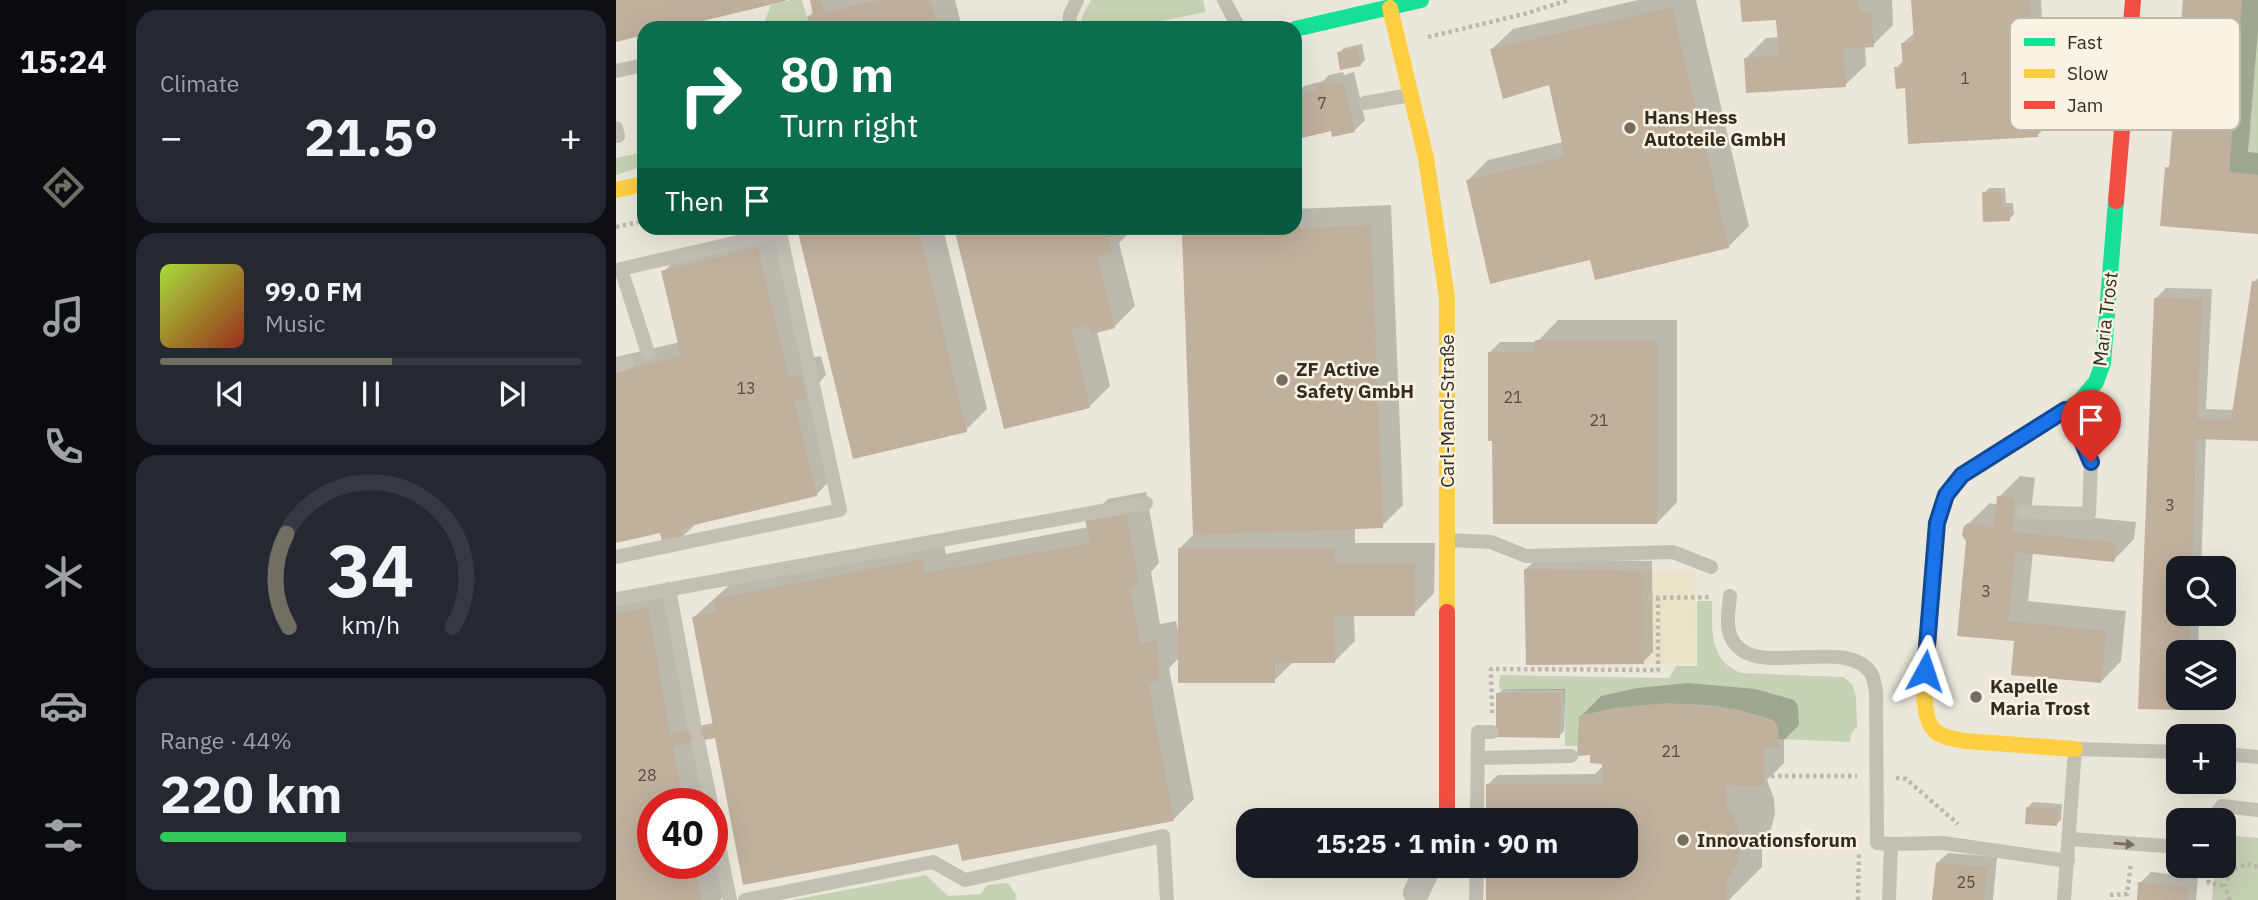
<!DOCTYPE html>
<meta charset="utf-8">
<style>
:root{--surface:#171b24;--page:#242831;--text:#f1f3f6;--muted:#9ea1a6;--line:#363941;--accent:#736e64}
body{margin:0;font-family:"IBM Plex Sans",sans-serif;background:var(--page);color:var(--text);height:100vh;display:flex;flex-direction:column;font-size:26px;white-space:nowrap}
*{box-sizing:border-box;margin:0}
p{font-size:23px;color:var(--muted)}
.icon{flex:none;width:38px;height:38px;fill:none;stroke:currentColor;stroke-width:2;stroke-linecap:round;stroke-linejoin:round}
.map{position:relative;flex:1;overflow:hidden}
.panel{display:flex;flex-direction:column;gap:10px;padding:10px;background:#0d0f14;width:490px}
.panel>*{flex:none}
.banner{position:absolute;left:21px;top:21px;width:665px;height:214px;border-radius:21px;box-shadow:0 7px 28px #0002;background:#0b6e4f;color:#fff;overflow:hidden}
.controls{position:absolute;left:1550px;top:556px;display:grid;gap:14px}
.controls a{display:grid;place-items:center;width:70px;height:70px;border-radius:14px;background:var(--surface);box-shadow:0 7px 28px #0002;font-size:35px}
.speed{position:absolute;left:21px;top:788px;display:flex;gap:14px;font-size:35px;font-weight:700;text-align:center}
.speed>*{display:grid;place-content:center;width:91px;height:91px;border-radius:50%;background:var(--surface);box-shadow:0 7px 28px #0002;line-height:1}
.speed .limit{border:10px solid #d22;background:#fff;color:#111}
.pin{position:absolute;display:grid;place-items:center;width:60px;height:60px;color:#fff;margin:-72px -30px;border-radius:50% 50% 50% 0;rotate:-45deg;box-shadow:0 0 7px #0007}
.pin .icon{rotate:45deg}
.me{position:absolute;width:77px;margin:-38px;rotate:5deg;stroke-linejoin:round;filter:drop-shadow(0 0 5px #0008)}
.turn{display:flex;align-items:center;gap:24px;height:147px;padding:0 28px;font-size:32px}
.turn .icon{width:91px;height:91px;stroke-width:2.5}
.turn b{display:block;font-size:49px;line-height:60px}
.then{display:flex;align-items:center;height:66px;padding:0 28px;background:#0003;gap:14px;font-size:26px}
.big{font-size:52px;font-weight:800;line-height:1.1}
.panel .widget{flex:1;display:flex;flex-direction:column;justify-content:center;gap:10px;min-width:0;padding:0 24px;border-radius:21px;background:var(--page)}
.panel .dial{align-items:center;gap:0}
.dial svg{height:182px;overflow:visible;fill:none;stroke:var(--line);stroke-width:7;stroke-linecap:round;text-anchor:middle}
.dial text{fill:var(--text);stroke:none}
.song{display:flex;align-items:center;gap:21px}
.cover{width:84px;height:84px;border-radius:10px;background:linear-gradient(135deg,hsl(80 70% 55%),hsl(10 70% 35%))}
.played{height:7px;border-radius:4px;background:linear-gradient(90deg,var(--accent) 55%,var(--line) 55%)}
.keys{display:flex;justify-content:space-around;direction:ltr}
.heat{display:flex;justify-content:space-between;align-items:center;font-size:38px;direction:ltr}
.charge{height:10px;border-radius:5px;background:linear-gradient(90deg,#34c759 44%,var(--line) 0)}
.trip{position:absolute;left:620px;top:808px;width:402px;height:70px;border-radius:21px;background:var(--surface);box-shadow:0 7px 28px #0002;font-weight:800;line-height:70px;text-align:center}
main{display:flex;flex:1;min-height:0}
.tab-bar{display:flex;flex-direction:column;width:126px;justify-content:space-around;align-items:center;background:#090b0e;color:var(--muted)}
.tab-bar .icon{width:49px;height:49px}
.tab-bar .selected{color:var(--accent)}
.tab-bar b{font-size:32px;color:var(--text)}
.map>svg:first-child{display:block}
.green{fill:#c6d2b4}
.plaza{fill:#eae4c9}
.shadow{fill:#0003}
.building{fill:#c0b09c}
.lines{fill:none;stroke-linecap:round;stroke-linejoin:round}
.path{stroke:#bcb8ad;stroke-width:4.5;stroke-dasharray:3.5 3.5;stroke-linecap:butt}
.lane{stroke:#c3bfb5;stroke-width:14}
.street{stroke:#c3bfb5;stroke-width:26}
.fast{stroke:#16e098;stroke-width:16}
.slow{stroke:#ffcf43;stroke-width:16}
.jam{stroke:#f24e42;stroke-width:16}
.oneway{fill:#746e65}
.route-casing{stroke:#114b97;stroke-width:18}
.route{stroke:#1a73e8;stroke-width:12}
.poi-dot{fill:#736e64;stroke:#f9f4e1;stroke-width:2.5}
.labels{text-anchor:middle;stroke-width:5;stroke-linejoin:round;paint-order:stroke}
.number-label{font-size:16px;fill:#564d42}
.poi-label{font-size:19px;font-weight:bold;fill:#332c24;stroke:#f9f4e1;text-anchor:start}
.street-label{font-size:19px;fill:#332c24;stroke:#f9f4e1}
.key{fill:#f9f4e1;stroke:#beb8a8;stroke-width:2}
.key-label{font-size:19px;fill:#332c24}
</style>
<main>
<nav class="tab-bar">
<b>15:24</b>
<svg class="icon selected" aria-label="directions" viewBox="0 0 24 24"><path d="M12 3l9 9-9 9-9-9zM9 14v-3h6M13 9l2 2-2 2"/></svg>
<svg class="icon" aria-label="music" viewBox="0 0 24 24"><path d="M9 18V5l10-2v13"/><circle cx="6" cy="18" r="3"/><circle cx="16" cy="16" r="3"/></svg>
<svg class="icon" aria-label="phone" viewBox="0 0 24 24"><path d="M5 4h4l2 5-3 2q2 4 5 5l2-3 5 2v4C11 20 4 13 5 4z"/></svg>
<svg class="icon" aria-label="climate" viewBox="0 0 24 24"><path d="M12 3v18M4 7l16 10M4 17L20 7"/></svg>
<svg class="icon" aria-label="car" viewBox="0 0 24 24"><path d="M5 17H2v-5l4-1 3-4h7l3 4 3 1v5h-3M9 17h6M6 11h13"/><circle cx="7" cy="17" r="2"/><circle cx="17" cy="17" r="2"/></svg>
<svg class="icon" aria-label="filters" viewBox="0 0 24 24"><path d="M4 7h16M4 17h16"/><circle cx="9" cy="7" r="2"/><circle cx="15" cy="17" r="2"/></svg>
</nav>
<section class="panel">
<div class="widget"><p>Climate</p>
<div class="heat"><a>−</a><b class="big">21.5°</b><a>+</a></div>
</div>
<div class="widget">
<div class="song"><i class="cover"></i><div><b>99.0 FM</b><p>Music</p></div></div>
<div class="played"></div>
<div class="keys"><svg class="icon" aria-label="previous" viewBox="0 0 24 24"><path d="M18 5L8 12l10 7zM5 5v14"/></svg><svg class="icon" aria-label="pause" viewBox="0 0 24 24"><path d="M8 5v14M16 5v14"/></svg><svg class="icon" aria-label="next" viewBox="0 0 24 24"><path d="M6 5l10 7-10 7zM19 5v14"/></svg></div>
</div>
<div class="widget dial"><svg viewBox="0 0 100 80">
<path d="M14 69A42 42 0 1 1 86 69"/>
<path d="M14 69A42 42 0 0 1 13 28" stroke="#736e64"/>
<text x="50" y="56" font-size="32" font-weight="700">34</text>
<text x="50" y="72" font-size="11">km/h</text>
</svg></div>
<div class="widget"><p>Range · 44%</p><b class="big">220 km</b><div class="charge"></div></div>
</section>
<div class="map">
<svg width="1642" height="900" viewBox="0 0 1642 900">
<rect width="100%" height="100%" fill="#ebe8db"/>
<g class="green">
<polygon points="175,0 186,0 194,28 146,28 155,5"/>
<polygon points="475,0 587,0 590,12 510,28 465,28 466,17"/>
<polygon points="1626,0 1642,0 1642,175 1613,172"/>
<polygon points="28,152 28,166 0,175 0,158"/>
<path d="M1081,601H1096C1096,629 1093,662 1126,673L1227,677L1236,684L1240,696L1241,726L1235,734L1234,742L1162,739C1162,733 1163,728 1160,724C1156,718 1147,717 1140,715C1083,697 1021,703 963,716L962,746H949L948,690L883,689L884,675L1053,678L1060,666H1081Z"/>
<polygon points="1608,835 1642,838 1642,900 1596,900 1599,866 1608,866"/>
<polygon points="310,875 332,896 365,894 371,885 392,883 401,896 399,900 176,900"/>
</g>
<polygon class="plaza" points="1026,571 1079,571 1080,664 1028,664"/>
<g class="shadow">
<polygon points="195,0 339,0 346,28 195,28 193,17 198,11"/>
<polygon points="1022,0 1080,0 1133,226 1112,247 975,258 852,180 872,160 947,142 935,83 876,49 897,29"/>
<polygon points="1126,0 1276,0 1277,25 1257,45 1249,46 1250,65 1229,85 1129,59 1150,38 1163,37 1162,18"/>
<polygon points="1297,0 1425,0 1432,125 1422,135 1291,86 1280,68 1288,60 1287,43 1298,33"/>
<polygon points="1568,0 1642,0 1642,31 1632,152 1642,153 1642,232 1551,168 1555,164"/>
<polygon points="746,44 749,60 744,65 723,53 728,48"/>
<polygon points="727,72 728,75 738,72 749,120 739,130 716,129 679,103 679,95 688,86 707,81 713,75"/>
<polygon points="1373,188 1389,188 1390,203 1397,203 1398,214 1393,219 1368,193"/>
<polygon points="775,205 787,505 766,526 739,527 739,543 819,543 818,593 798,614 738,614 739,641 718,662 677,662 658,681 564,657 553,668 578,799 557,820 344,842 100,736 80,740 91,803 37,803 37,863 96,863 96,831 108,896 104,900 0,900 0,597 52,588 77,727 98,723 78,617 120,579 327,540 330,554 473,527 471,520 492,499 530,492 543,563 535,572 544,624 560,621 562,630 564,630 563,549 579,533 568,233 573,228 679,228 679,209"/>
<polygon points="183,228 327,228 371,409 350,430 238,457"/>
<polygon points="340,228 522,228 515,231 503,243 519,306 498,327 481,331 494,386 473,407 389,427"/>
<polygon points="163,229 193,358 205,356 210,375 200,386 220,474 200,495 81,523 66,537 46,531 0,542 0,357 64,342 47,272 68,251"/>
<polygon points="1642,278 1642,439 1590,437 1585,569 1563,569 1563,614 1583,614 1582,653 1563,653 1563,698 1579,698 1570,708 1524,707 1539,299 1550,288 1596,289 1590,409 1619,410 1638,282"/>
<polygon points="942,320 1061,320 1061,502 1041,523 878,439 873,353 884,342 921,342"/>
<polygon points="1404,476 1419,478 1415,512 1520,522 1518,539 1498,560 1417,552 1412,601 1510,611 1505,661 1485,682 1400,640 1352,541 1349,527 1374,503 1382,505 1383,497"/>
<polygon points="920,559 1036,561 1037,652 1027,662 909,570"/>
<polygon points="1072,683 1140,689 1178,700 1182,706 1183,725 1168,740 1168,763 1151,780 1158,799 1159,814 1155,829 1146,842 1146,867 1113,900 872,900 872,866 1010,866 1010,821 871,785 882,775 979,774 988,765 964,717 985,696 1021,688"/>
<polygon points="887,689 949,689 948,731 943,736 882,694"/>
<polygon points="1417,802 1446,804 1445,820 1440,825 1412,807"/>
<polygon points="1332,853 1381,857 1377,900 1318,900 1321,863"/>
<polygon points="1535,872 1582,877 1580,900 1523,900 1524,883"/>
</g>
<g class="building">
<polygon points="0,0 170,0 170,1 57,28 28,28 28,35 0,42"/>
<polygon points="194,0 206,0 209,13 261,0 314,0 321,28 194,28 191,16 197,15"/>
<polygon points="1124,0 1242,0 1243,13 1255,13 1258,47 1227,49 1230,87 1130,93 1128,58 1163,56 1160,20 1126,22"/>
<polygon points="1295,0 1414,0 1422,137 1292,144 1289,88 1280,89 1278,67 1287,67 1285,43 1298,42"/>
<polygon points="1567,0 1626,0 1613,172 1642,175 1642,234 1544,226 1549,167 1553,168"/>
<polygon points="1056,7 1113,248 979,280 974,260 874,284 850,180 949,157 933,85 887,99 874,49"/>
<polygon points="741,48 745,66 724,70 721,52"/>
<polygon points="716,81 717,84 727,82 739,132 716,137 715,131 686,138 679,110 679,95 701,90 701,85"/>
<polygon points="1366,192 1385,192 1386,208 1393,207 1394,221 1367,222"/>
<polygon points="755,225 767,528 577,535 566,233"/>
<polygon points="181,228 302,228 351,432 237,459"/>
<polygon points="338,228 520,228 521,231 492,238 496,253 481,256 499,328 476,334 473,324 455,329 474,408 388,429"/>
<polygon points="142,248 173,378 185,375 190,398 178,400 201,496 65,528 67,539 47,544 44,533 0,543 0,372 65,356 45,271"/>
<polygon points="1636,281 1642,282 1642,441 1580,439 1576,569 1563,569 1563,614 1574,614 1573,653 1563,653 1563,698 1571,698 1571,710 1522,709 1538,298 1586,299 1581,419 1615,420"/>
<polygon points="919,340 1041,340 1041,524 877,524 876,441 872,441 872,352 919,352"/>
<polygon points="1381,496 1399,498 1396,532 1500,543 1498,562 1399,552 1392,621 1490,631 1485,683 1395,675 1398,641 1341,636 1350,541 1346,535 1348,526 1352,523 1378,528"/>
<polygon points="510,511 523,585 514,587 524,644 540,640 542,650 543,681 532,683 558,821 346,861 342,844 127,885 99,738 57,746 67,803 37,803 37,863 78,863 85,900 0,900 0,613 32,608 54,734 97,726 76,617 100,612 98,599 307,559 309,573 474,543 469,519"/>
<polygon points="562,548 719,548 719,563 799,563 799,616 718,616 719,663 659,663 659,683 562,683"/>
<polygon points="908,569 1026,571 1028,664 910,665"/>
<polygon points="880,693 945,693 944,738 880,737"/>
<polygon points="1050,703 1119,709 1157,720 1162,727 1163,747 1148,747 1148,786 1110,785 1111,807 1119,820 1124,835 1124,851 1120,866 1111,879 1111,900 870,900 870,866 923,866 923,875 976,874 976,866 1010,866 1010,821 870,821 870,784 987,784 986,764 974,763 974,755 961,756 963,716 999,708"/>
<polygon points="1410,807 1442,809 1441,826 1409,824"/>
<polygon points="1320,863 1371,867 1368,900 1316,900"/>
<polygon points="1522,882 1573,887 1571,900 1521,900"/>
</g>
<g class="lines">
<g class="path">
<polyline points="812,37 908,14 953,0"/>
<polyline points="0,227 28,221"/>
<polyline points="1026,598 1095,597"/>
<polyline points="876,713 875,669 1042,670 1042,598"/>
<polyline points="1148,776 1241,776"/>
<polyline points="1280,778 1290,779 1342,824"/>
<polyline points="1124,844 1243,843"/>
<polyline points="1590,866 1593,883 1609,886"/>
<polyline points="1494,895 1511,894 1515,863"/>
<polyline points="1242,900 1243,851"/>
<polyline points="1614,900 1609,886 1616,870 1632,864 1642,867"/>
</g>
<g class="lane">
<polyline points="608,0 623,28"/>
<polyline points="453,28 454,15 461,0"/>
<polyline points="0,71 28,65"/>
<polyline points="749,103 794,95"/>
<polyline points="0,128 2,136 0,136"/>
<polyline points="32,353 5,269 140,238 163,229"/>
<polyline points="0,366 11,363"/>
<polyline points="1407,512 1473,514 1475,462 1463,434 1450,412"/>
<polyline points="832,540 875,542 910,556 1057,552 1095,567"/>
<polyline points="0,557 224,510 163,228"/>
<polyline points="53,589 79,729"/>
<path d="M1114,596C1113,610 1109,627 1116,639C1137,682 1233,633 1256,675C1258,679 1259,687 1260,691L1261,843L1275,844"/>
<polyline points="0,599 530,503"/>
<polyline points="82,741 95,803"/>
<polyline points="1608,754 1642,757"/>
<polyline points="862,758 955,756"/>
<polyline points="96,811 114,900"/>
<polyline points="861,821 862,732 876,732"/>
<polyline points="1594,821 1606,806 1642,810"/>
<polyline points="1454,839 1563,847"/>
<polyline points="129,900 317,862 349,880 547,836 551,900"/>
<polyline points="860,900 861,866"/>
<polyline points="1273,900 1275,844 1327,843 1452,861"/>
<polyline points="1448,900 1459,749 1563,752"/>
</g>
<polyline class="street" points="800,893 813,866"/>
<g class="fast">
<polyline points="679,29 805,0"/>
<polyline points="1315,598 1321,523 1330,495 1346,475 1464,401 1480,382 1487,363 1500,201"/>
</g>
<g class="slow">
<polyline points="774,8 810,158 831,298 831,612"/>
<polyline points="0,190 28,184"/>
<path d="M1315,598C1313,626 1298,712 1319,731C1327,738 1339,739 1349,741L1459,749"/>
</g>
<g class="jam">
<polyline points="1500,201 1517,0"/>
<polyline points="831,612 831,821"/>
</g>
</g>
<defs><path id="oneway-solid" d="M-6-.8H1V-3.2L6.5 0L1 3.2V.8H-6Z" transform="scale(1.75)"/></defs>
<use class="oneway" href="#oneway-solid" transform="translate(1508 844) rotate(5)"/>
<g class="lines">
<g class="route-casing">
<polyline id="route" points="1309,671 1321,523 1330,495 1346,475 1449,410 1463,434 1475,462"/>
</g>
<use href="#route" class="route"/>
</g>
<g class="poi-dot">
<circle cx="1014" cy="128" r="7"/>
<circle cx="666" cy="380" r="7"/>
<circle cx="1360" cy="697" r="7"/>
<circle cx="1067" cy="840" r="7"/>
</g>
<g class="labels">
<g class="number-label">
<text x="1349" y="84">1</text>
<text x="706" y="109">7</text>
<text x="130" y="394">13</text>
<text x="897" y="403">21</text>
<text x="983" y="426">21</text>
<text x="1554" y="511">3</text>
<text x="1370" y="597">3</text>
<text x="1055" y="757">21</text>
<text x="31" y="781">28</text>
<text x="1350" y="888">25</text>
</g>
<g class="poi-label">
<text x="1028" y="124">Hans Hess<tspan x="1028" dy="22">Autoteile GmbH</tspan></text>
<text x="680" y="376">ZF Active<tspan x="680" dy="22">Safety GmbH</tspan></text>
<text x="1374" y="693">Kapelle<tspan x="1374" dy="22">Maria Trost</tspan></text>
<text x="1081" y="847">Innovationsforum</text>
</g>
<g class="street-label">
<text transform="translate(1489 319) rotate(-83)" y="7">Maria Trost</text>
<text transform="translate(831 411) rotate(-90)" y="7">Carl-Mand-Straße</text>
</g>
</g>
<rect x="1394" y="18" width="230" height="112" rx="10" class="key"/>
<rect x="1408" y="38" width="31" height="8" fill="#16e098"/>
<rect x="1408" y="69" width="31" height="9" fill="#ffcf43"/>
<rect x="1408" y="101" width="31" height="8" fill="#f24e42"/>
<g class="key-label">
<text x="1451" y="49">Fast</text>
<text x="1451" y="80">Slow</text>
<text x="1451" y="112">Jam</text>
</g>
</svg>
<div class="controls">
<a><svg class="icon" aria-label="search" viewBox="0 0 24 24"><circle cx="10" cy="10" r="6"/><path d="M15 15l6 6"/></svg></a>
<a><svg class="icon" aria-label="layers" viewBox="0 0 24 24"><path d="M12 4l9 5-9 5-9-5zM3 14l9 5 9-5"/></svg></a>
<a>+</a>
<a>−</a>
</div>
<div class="speed"><div class="limit">40</div></div>
<div class="pin" style="left:1475px;top:462px;background:#d93025"><svg class="icon" aria-label="arrive" viewBox="0 0 24 24"><path d="M6 21V4h12l-3 4 3 4H6"/></svg></div>
<svg class="me" style="left:1309px;top:671px" viewBox="-20 -20 40 40"><path d="M0-17L14 15 0 8-14 15z" fill="#1a73e8" stroke="#fff" stroke-width="4"/></svg>
<div class="trip">15:25 · 1 min · 90 m</div>
<div class="banner">
<div class="turn"><svg class="icon" aria-label="right" viewBox="0 0 24 24"><path d="M7 20v-9h11M14 6l5 5-5 5"/></svg><div><b>80 m</b>Turn right</div></div>
<div class="then">Then<svg class="icon" aria-label="arrive" viewBox="0 0 24 24"><path d="M6 21V4h12l-3 4 3 4H6"/></svg></div>
</div>
</div>
</main>
